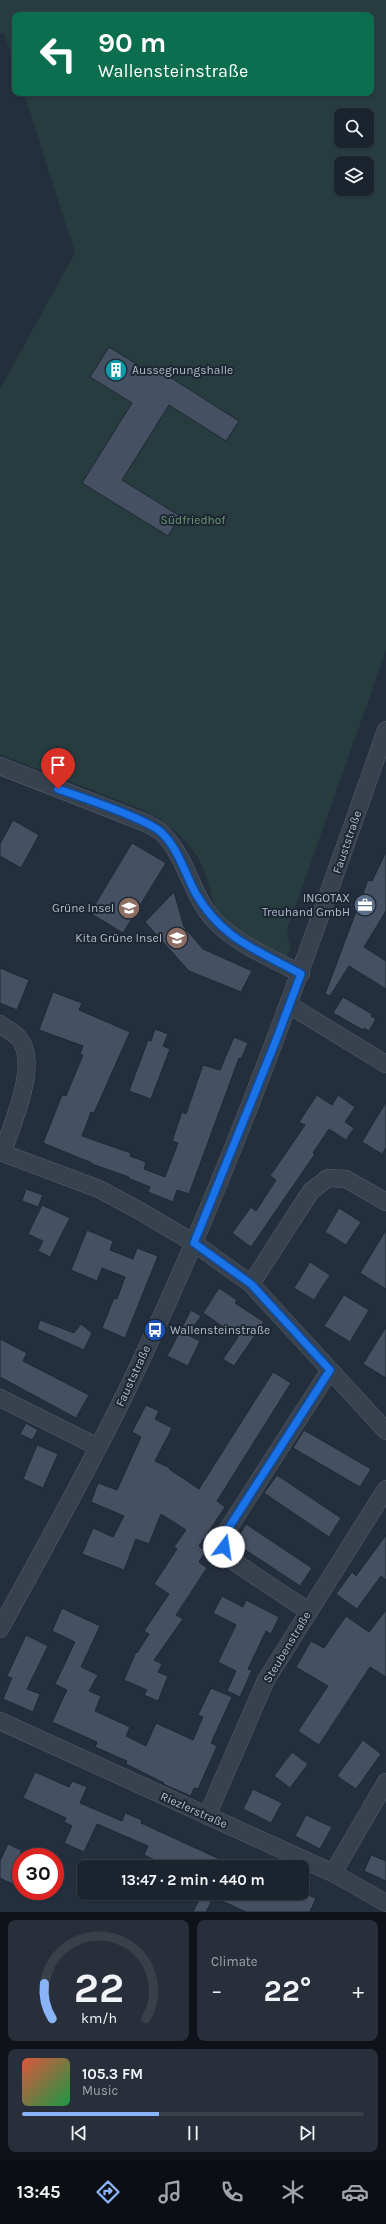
<!DOCTYPE html>
<meta charset="utf-8">
<style>
:root{--surface:#1b232e;--page:#282f3a;--text:#f1f3f6;--muted:#a0a4aa;--line:#39404a;--accent:#8ab4f8}
body{margin:0;font-family:Karla,sans-serif;background:var(--page);color:var(--text);height:100vh;display:flex;flex-direction:column;font-size:15px;white-space:nowrap}
*{box-sizing:border-box;margin:0}
p{font-size:13px;color:var(--muted)}
.icon{flex:none;width:22px;height:22px;fill:none;stroke:currentColor;stroke-width:2;stroke-linecap:round;stroke-linejoin:round}
.map{position:relative;height:1912px;overflow:hidden}
.panel{display:flex;flex-direction:column;gap:8px;padding:8px;background:#0f1319;flex:1}
.panel>*{flex:none}
.banner{position:absolute;left:12px;top:12px;width:362px;height:84px;border-radius:8px;box-shadow:0 1px 3px #0004,0 0 0 1px var(--line);background:#0b6e4f;color:#fff;overflow:hidden}
.controls{position:absolute;left:334px;top:108px;display:grid;gap:8px}
.controls a{display:grid;place-items:center;width:40px;height:40px;border-radius:8px;background:var(--surface);box-shadow:0 1px 3px #0004,0 0 0 1px var(--line);font-size:20px}
.speed{position:absolute;left:12px;top:1848px;display:flex;gap:8px;font-size:20px;font-weight:700;text-align:center}
.speed>*{display:grid;place-content:center;width:52px;height:52px;border-radius:50%;background:var(--surface);box-shadow:0 1px 3px #0004,0 0 0 1px var(--line);line-height:1}
.speed .limit{border:6px solid #d22;background:#fff;color:#111}
.pin{position:absolute;display:grid;place-items:center;width:34px;height:34px;color:#fff;margin:-41px -17px;border-radius:50% 50% 50% 0;rotate:-45deg;box-shadow:0 0 4px #0007}
.pin .icon{rotate:45deg}
.me{position:absolute;width:44px;margin:-22px;rotate:14deg;stroke-linejoin:round;filter:drop-shadow(0 0 3px #0008)}
.turn{display:flex;align-items:center;gap:14px;height:84px;padding:0 20px;font-size:18px}
.turn .icon{width:52px;height:52px;stroke-width:2.5}
.turn b{display:block;font-size:28px;line-height:34px}
.big{font-size:30px;font-weight:700;line-height:1.1}
.panel .widget{flex:1;display:flex;flex-direction:column;justify-content:center;gap:6px;min-width:0;padding:0 14px;border-radius:8px;background:var(--page)}
.panel .dial{align-items:center;gap:0}
.dial svg{height:104px;overflow:visible;fill:none;stroke:var(--line);stroke-width:7;stroke-linecap:round;text-anchor:middle}
.dial text{fill:var(--text);stroke:none}
.song{display:flex;align-items:center;gap:12px}
.cover{width:48px;height:48px;border-radius:6px;background:linear-gradient(135deg,hsl(10 70% 55%),hsl(140 70% 35%))}
.played{height:4px;border-radius:2px;background:linear-gradient(90deg,var(--accent) 40%,var(--line) 40%)}
.keys{display:flex;justify-content:space-around;direction:ltr}
.heat{display:flex;justify-content:space-between;align-items:center;font-size:22px;direction:ltr}
.panel .tiles{flex:1;display:grid;gap:8px;grid-template-columns:1fr 1fr}
.widget:last-child{grid-column:span 2}
.trip{position:absolute;left:77px;top:1860px;width:232px;height:40px;border-radius:8px;background:var(--surface);box-shadow:0 1px 3px #0004,0 0 0 1px var(--line);font-weight:700;line-height:40px;text-align:center}
.menu{display:flex;height:64px;justify-content:space-around;align-items:center;background:#0b0e12;color:var(--muted)}
.menu .icon{width:28px;height:28px}
.menu .current{color:var(--accent)}
.menu b{font-size:18px;color:var(--text)}
.map>svg:first-child{display:block}
.green{fill:#263c3f;fill-rule:evenodd}
.building{fill:#455162;stroke:#1f2835}
.lines{fill:none;stroke-linecap:round;stroke-linejoin:round}
.street-casing{stroke:#565f6c;stroke-width:18}
.street{stroke:#38414e;stroke-width:17}
.route-casing{stroke:#114b97;stroke-width:10}
.route{stroke:#1a73e8;stroke-width:7}
.labels{text-anchor:middle;stroke-width:4;stroke-linejoin:round;paint-order:stroke}
.poi-label{font-size:12px;fill:#b4bcc9;stroke:#1d2633;text-anchor:end}
.park-label{font-size:12px;fill:#6b9a76;stroke:#1d2633}
.street-label{font-size:12px;fill:#b4bcc9;stroke:#1d2633}
</style>
<div class="map">
<svg width="386" height="1912" viewBox="0 0 386 1912">
<rect width="100%" height="100%" fill="#242f3e"/>
<path class="green" d="M0,0H386V651L288,927L287,937L291,947L287,956H282C267,947 226,928 218,914C212,902 210,886 205,873C196,846 172,826 148,812L0,754V389L75,253L24,93H371V15H15V66L4,33L0,34ZM341,115H367V141H341ZM341,163H367V189H341Z"/>
<g class="building">
<polygon points="109,347 151,373 154,367 239,421 226,441 169,405 122,480 180,516 168,536 82,483 132,403 90,377"/>
<polygon points="13,820 39,835 21,868 0,856 0,844"/>
<polygon points="132,843 166,863 123,933 90,913"/>
<polygon points="386,852 386,911 364,947 386,961 386,989 349,966 330,996 325,994 368,880 372,881"/>
<polygon points="174,892 184,927 203,949 252,971 241,992 189,971 145,922"/>
<polygon points="0,968 29,980 17,1010 0,1003"/>
<polygon points="53,992 82,1003 79,1010 130,1032 94,1113 91,1112 82,1136 131,1153 130,1156 146,1162 144,1169 165,1177 178,1143 172,1141 182,1112 186,1114 203,1065 220,1070 234,1037 248,1043 241,1059 239,1058 189,1194 177,1190 173,1202 148,1192 150,1187 128,1178 129,1177 92,1164 92,1163 43,1143 62,1095 66,1096 83,1055 80,1054 83,1046 39,1030"/>
<polygon points="343,997 372,1014 371,1016 376,1019 369,1031 364,1028 363,1030 333,1013"/>
<polygon points="155,1029 168,1034 163,1046 170,1049 151,1099 129,1091 148,1040 151,1041"/>
<polygon points="317,1095 332,1105 338,1095 355,1107 345,1122 354,1128 346,1140 329,1129 313,1153 315,1154 251,1247 232,1233 251,1207 256,1211 276,1180 270,1176 305,1125 299,1122"/>
<polygon points="386,1102 386,1148 382,1154 362,1142"/>
<polygon points="26,1189 43,1195 38,1207 22,1201"/>
<polygon points="42,1205 70,1218 50,1257 38,1251 43,1241 28,1234"/>
<polygon points="339,1208 361,1222 346,1245 325,1232"/>
<polygon points="87,1230 113,1241 110,1250 133,1259 137,1248 158,1256 125,1338 102,1328 114,1298 117,1299 125,1277 102,1268 97,1281 71,1270"/>
<polygon points="386,1230 386,1289 360,1273"/>
<polygon points="310,1262 330,1275 314,1300 294,1288"/>
<polygon points="219,1288 237,1300 235,1303 264,1322 234,1366 223,1359 238,1337 203,1313"/>
<polygon points="344,1295 369,1310 350,1342 324,1326"/>
<polygon points="191,1310 201,1316 188,1335 200,1341 188,1366 167,1356"/>
<polygon points="40,1320 74,1333 81,1324 92,1333 84,1350 37,1329"/>
<polygon points="386,1327 386,1378 363,1364"/>
<polygon points="0,1339 27,1353 23,1361 89,1395 76,1418 0,1377"/>
<polygon points="273,1372 291,1383 217,1501 225,1507 199,1546 206,1551 199,1562 207,1568 176,1615 183,1619 154,1660 162,1664 158,1672 168,1676 158,1701 144,1695 147,1690 124,1680 136,1652 137,1653 149,1634 144,1631 169,1594 154,1584 177,1549 174,1547 186,1530 161,1514 149,1544 136,1539 124,1570 82,1554 93,1528 113,1537 124,1516 91,1502 98,1483 117,1490 141,1437 132,1432 146,1405 159,1411 155,1419 172,1428 155,1461 170,1468 169,1469 199,1489"/>
<polygon points="26,1423 38,1430 32,1440 20,1434"/>
<polygon points="304,1430 371,1469 360,1487 293,1448"/>
<polygon points="37,1445 58,1454 43,1488 23,1479"/>
<polygon points="277,1475 341,1518 329,1537 264,1493"/>
<polygon points="246,1524 312,1568 300,1586 235,1543"/>
<polygon points="386,1535 386,1580 381,1576 357,1609 336,1594 352,1572 356,1576"/>
<polygon points="222,1596 243,1607 246,1600 279,1617 271,1634 266,1631 248,1669 252,1670 240,1697 227,1691 236,1671 218,1662 236,1625 213,1613"/>
<polygon points="62,1608 100,1626 81,1667 98,1675 89,1691 101,1696 95,1711 130,1727 126,1736 146,1746 156,1723 193,1740 203,1717 198,1715 211,1688 232,1697 211,1743 217,1746 198,1789 194,1788 191,1796 163,1784 164,1783 126,1764 127,1761 95,1747 97,1742 52,1722 67,1690 55,1684 75,1642 52,1631"/>
<polygon points="386,1610 386,1677 370,1667 319,1745 298,1731 328,1686 296,1667 311,1641 324,1648 346,1616 369,1632"/>
<polygon points="26,1635 48,1646 27,1689 40,1694 33,1712 3,1699 12,1678 7,1676"/>
<polygon points="363,1740 381,1754 356,1789 337,1776"/>
<polygon points="292,1752 308,1764 290,1788 274,1776"/>
<polygon points="35,1772 69,1787 72,1781 87,1787 80,1803 122,1821 125,1813 142,1820 141,1823 237,1867 170,1867 144,1855 148,1846 97,1824 84,1852 64,1843 72,1826 64,1822 66,1818 23,1798"/>
<polygon points="253,1789 282,1803 271,1823 243,1809"/>
<polygon points="306,1815 332,1827 320,1849 295,1836"/>
<polygon points="8,1844 21,1850 21,1888 0,1878 0,1861"/>
<polygon points="371,1855 386,1861 386,1881 364,1871"/>
<polygon points="205,1893 302,1893 316,1898 310,1912 246,1912"/>
<polygon points="201,1896 211,1902 206,1912 193,1912"/>
</g>
<g class="lines">
<g class="street-casing">
<g id="street">
<path d="M0,766L146,823C151,826 158,829 162,833C187,857 191,896 215,921C238,945 272,958 301,974"/>
<polyline points="289,1005 386,1064"/>
<path d="M0,1024C5,1028 13,1032 18,1037C41,1062 12,1123 3,1152"/>
<polyline points="0,1152 99,1189 140,1211 194,1243 251,1284 386,1431"/>
<polyline points="251,1284 311,1191 328,1178 346,1179 386,1202"/>
<polyline points="0,1398 98,1447"/>
<polyline points="308,1611 236,1563 224,1547 226,1532 330,1370"/>
<path d="M0,1629C43,1550 88,1471 127,1390C230,1177 308,953 386,730"/>
<polyline points="0,1721 333,1873 386,1903"/>
<polyline points="207,1816 266,1680 386,1489"/>
<polyline points="333,1873 386,1782"/>
</g>
</g>
<use href="#street" class="street"/>
</g>
<g class="lines">
<g class="route-casing">
<path id="route" d="M58,789C81,797 148,819 162,833C179,850 185,874 196,894C222,939 257,950 301,974L275,1043L194,1243L251,1284L330,1370L226,1532L224,1547"/>
</g>
<use href="#route" class="route"/>
</g>
<defs>
<g id="building-disc" transform="scale(1.15)"><circle r="9.5" fill="#0f9aa8" stroke="#1d2633"/><path d="M-4-6H4V6H1V3H-1V6H-4ZM-2.5-4.3h1.7v1.8h-1.7ZM.8-4.3h1.7v1.8H.8ZM-2.5-1h1.7V.8h-1.7ZM.8-1h1.7V.8H.8Z" fill="#fff"/></g>
<g id="office-disc" transform="scale(1.15)"><circle r="9.5" fill="#5c6f8a" stroke="#1d2633"/><path d="M-6-3h4V-5.5h4V-3h4V5H-6ZM-1-4.5V-3h2v-1.5ZM-6 0V1H6V0Z" fill="#fff"/></g>
<g id="school-disc" transform="scale(1.15)"><circle r="9.5" fill="#8d6e63" stroke="#1d2633"/><path d="M0-5L7-2L0 1L-7-2ZM-4 1L0 2.5L4 1V4Q0 6-4 4Z" fill="#fff"/></g>
<g id="bus-disc" transform="scale(1.15)"><circle r="9.5" fill="#1a4fb4" stroke="#1d2633"/><path d="M-5-6H5V4H4V6H2V4H-2V6H-4V4H-5ZM-3.5-4V0h7V-4ZM-3.5 1.2v1.5H-2V1.2ZM2 1.2v1.5H3.5V1.2Z" fill="#fff"/></g>
</defs>
<g fill-rule="evenodd">
<use href="#building-disc" x="116" y="370"/>
<use href="#office-disc" x="365" y="905"/>
<use href="#school-disc" x="129" y="908"/>
<use href="#school-disc" x="177" y="938"/>
<use href="#bus-disc" x="155" y="1330"/>
</g>
<g class="labels">
<g class="poi-label">
<text x="132" y="374" text-anchor="start">Aussegnungshalle</text>
<text x="350" y="902">INGOTAX<tspan x="350" dy="14">Treuhand GmbH</tspan></text>
<text x="114" y="912">Grüne Insel</text>
<text x="162" y="942">Kita Grüne Insel</text>
<text x="170" y="1334" text-anchor="start">Wallensteinstraße</text>
</g>
<g class="park-label">
<text x="193" y="524">Südfriedhof</text>
</g>
<g class="street-label">
<text transform="translate(347 842) rotate(-71)" y="4">Fauststraße</text>
<text transform="translate(133 1376) rotate(-65)" y="4">Fauststraße</text>
<text transform="translate(287 1647) rotate(-59)" y="4">Steubenstraße</text>
<text transform="translate(194 1810) rotate(24)" y="4">Riezlerstraße</text>
</g>
</g>
</svg>
<div class="controls">
<a><svg class="icon" aria-label="search" viewBox="0 0 24 24"><circle cx="10" cy="10" r="6"/><path d="M15 15l6 6"/></svg></a>
<a><svg class="icon" aria-label="layers" viewBox="0 0 24 24"><path d="M12 4l9 5-9 5-9-5zM3 14l9 5 9-5"/></svg></a>
</div>
<div class="speed"><div class="limit">30</div></div>
<div class="pin" style="left:58px;top:789px;background:#d93025"><svg class="icon" aria-label="arrive" viewBox="0 0 24 24"><path d="M6 21V4h12l-3 4 3 4H6"/></svg></div>
<svg class="me" style="left:224px;top:1547px" viewBox="-20 -20 40 40"><circle r="19" fill="#fff"/><path d="M0-13L10 11 0 6-10 11z" fill="#1a73e8"/></svg>
<div class="trip">13:47 · 2 min · 440 m</div>
<div class="banner">
<div class="turn"><svg class="icon" aria-label="left" viewBox="0 0 24 24"><path d="M17 20v-9H6M10 6l-5 5 5 5"/></svg><div><b>90 m</b>Wallensteinstraße</div></div>
</div>
</div>
<section class="panel">
<div class="tiles">
<div class="widget dial"><svg viewBox="0 0 100 80">
<path d="M14 69A42 42 0 1 1 86 69"/>
<path d="M14 69A42 42 0 0 1 8 42" stroke="#8ab4f8"/>
<text x="50" y="56" font-size="32" font-weight="700">22</text>
<text x="50" y="72" font-size="11">km/h</text>
</svg></div>
<div class="widget"><p>Climate</p>
<div class="heat"><a>−</a><b class="big">22°</b><a>+</a></div>
</div>
<div class="widget">
<div class="song"><i class="cover"></i><div><b>105.3 FM</b><p>Music</p></div></div>
<div class="played"></div>
<div class="keys"><svg class="icon" aria-label="previous" viewBox="0 0 24 24"><path d="M18 5L8 12l10 7zM5 5v14"/></svg><svg class="icon" aria-label="pause" viewBox="0 0 24 24"><path d="M8 5v14M16 5v14"/></svg><svg class="icon" aria-label="next" viewBox="0 0 24 24"><path d="M6 5l10 7-10 7zM19 5v14"/></svg></div>
</div>
</div>
</section>
<nav class="menu">
<b>13:45</b>
<svg class="icon current" aria-label="directions" viewBox="0 0 24 24"><path d="M12 3l9 9-9 9-9-9zM9 14v-3h6M13 9l2 2-2 2"/></svg>
<svg class="icon" aria-label="music" viewBox="0 0 24 24"><path d="M9 18V5l10-2v13"/><circle cx="6" cy="18" r="3"/><circle cx="16" cy="16" r="3"/></svg>
<svg class="icon" aria-label="phone" viewBox="0 0 24 24"><path d="M5 4h4l2 5-3 2q2 4 5 5l2-3 5 2v4C11 20 4 13 5 4z"/></svg>
<svg class="icon" aria-label="climate" viewBox="0 0 24 24"><path d="M12 3v18M4 7l16 10M4 17L20 7"/></svg>
<svg class="icon" aria-label="car" viewBox="0 0 24 24"><path d="M5 17H2v-5l4-1 3-4h7l3 4 3 1v5h-3M9 17h6M6 11h13"/><circle cx="7" cy="17" r="2"/><circle cx="17" cy="17" r="2"/></svg>
</nav>
